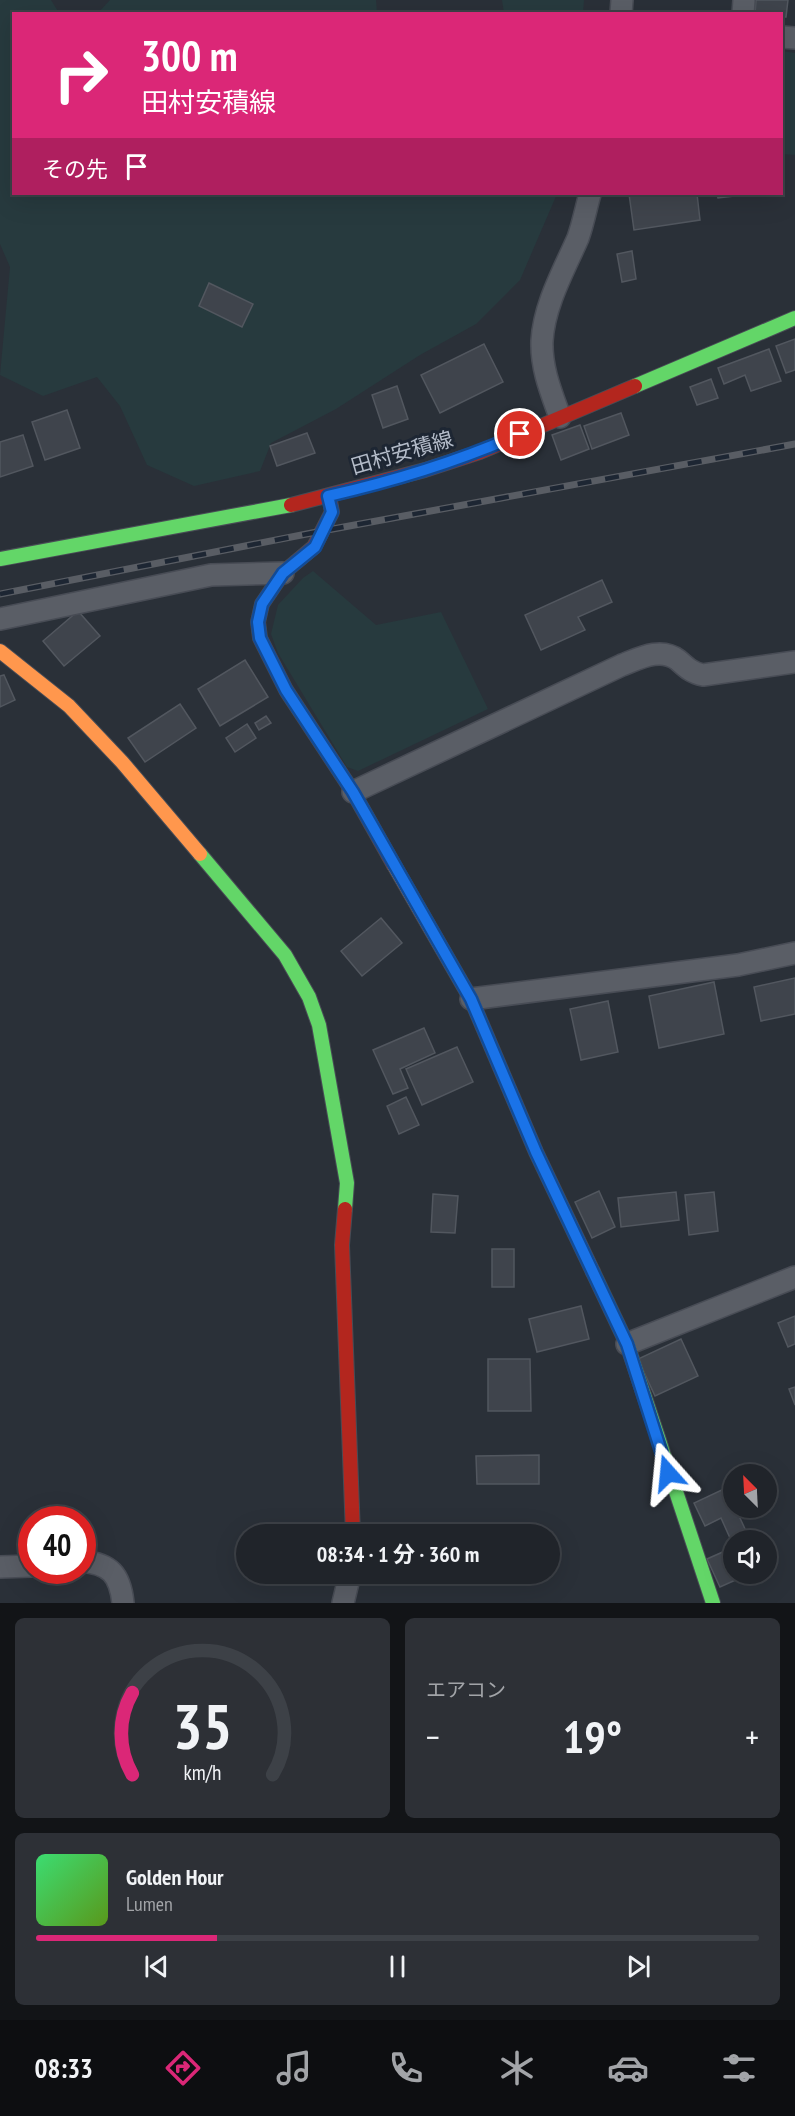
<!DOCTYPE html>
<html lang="ja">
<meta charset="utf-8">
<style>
:root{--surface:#20242a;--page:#2d3036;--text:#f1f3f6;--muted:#a2a4a8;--line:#3d4147;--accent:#db2777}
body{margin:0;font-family:"PT Sans Narrow","Noto Sans JP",sans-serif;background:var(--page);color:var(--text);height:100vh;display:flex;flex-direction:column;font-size:22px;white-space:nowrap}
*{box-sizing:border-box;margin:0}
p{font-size:20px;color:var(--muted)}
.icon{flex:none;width:33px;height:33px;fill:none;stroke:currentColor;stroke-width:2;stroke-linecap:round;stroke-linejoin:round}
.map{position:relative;height:1603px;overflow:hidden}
.panel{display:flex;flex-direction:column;gap:15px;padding:15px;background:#121417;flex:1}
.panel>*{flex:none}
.guide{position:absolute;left:12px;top:12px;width:771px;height:183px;border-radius:0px;box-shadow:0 6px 24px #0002,0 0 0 2px var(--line);background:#db2777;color:#fff;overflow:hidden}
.needle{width:39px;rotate:336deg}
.buttons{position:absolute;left:723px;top:1464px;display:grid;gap:12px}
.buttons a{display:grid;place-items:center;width:54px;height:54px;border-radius:50%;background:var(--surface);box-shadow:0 6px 24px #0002,0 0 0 2px var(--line);font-size:30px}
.speed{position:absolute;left:18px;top:1506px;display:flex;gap:12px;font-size:30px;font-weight:700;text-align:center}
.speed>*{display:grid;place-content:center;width:78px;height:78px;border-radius:50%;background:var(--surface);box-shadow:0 6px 24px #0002,0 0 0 2px var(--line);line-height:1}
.speed .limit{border:9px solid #d22;background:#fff;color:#111}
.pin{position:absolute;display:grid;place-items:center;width:51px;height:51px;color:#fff;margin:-26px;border:3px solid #fff;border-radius:50%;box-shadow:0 2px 6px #0007}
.me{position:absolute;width:66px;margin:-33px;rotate:342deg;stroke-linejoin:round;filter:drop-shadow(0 0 4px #0008)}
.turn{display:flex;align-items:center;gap:21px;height:126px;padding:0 30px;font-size:27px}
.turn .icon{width:78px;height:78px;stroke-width:2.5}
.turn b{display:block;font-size:42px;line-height:51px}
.then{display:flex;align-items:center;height:57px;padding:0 30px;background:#0003;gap:12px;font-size:22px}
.big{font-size:45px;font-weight:700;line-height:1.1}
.panel .tile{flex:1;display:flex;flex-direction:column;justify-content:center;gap:9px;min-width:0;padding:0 21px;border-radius:9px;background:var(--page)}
.panel .dial{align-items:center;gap:0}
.dial svg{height:156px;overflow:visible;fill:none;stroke:var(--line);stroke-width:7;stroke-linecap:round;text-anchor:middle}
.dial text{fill:var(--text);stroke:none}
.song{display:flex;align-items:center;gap:18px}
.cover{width:72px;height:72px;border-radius:9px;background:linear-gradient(135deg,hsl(140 70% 55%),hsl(90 70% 35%))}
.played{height:6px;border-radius:3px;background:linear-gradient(90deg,var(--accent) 25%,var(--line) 25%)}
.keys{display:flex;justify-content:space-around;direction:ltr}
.heat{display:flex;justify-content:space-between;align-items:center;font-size:33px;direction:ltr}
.panel .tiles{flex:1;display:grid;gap:15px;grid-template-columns:1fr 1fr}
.tile:last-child{grid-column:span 2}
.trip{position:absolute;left:236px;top:1524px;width:324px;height:60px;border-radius:30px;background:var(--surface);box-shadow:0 6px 24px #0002,0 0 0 2px var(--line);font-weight:700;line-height:60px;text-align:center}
.tabs{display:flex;height:96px;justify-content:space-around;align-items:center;background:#0d0e11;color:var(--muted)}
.tabs .icon{width:42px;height:42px}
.tabs .selected{color:var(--accent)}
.tabs b{font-size:27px;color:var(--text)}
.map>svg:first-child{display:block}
.green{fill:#273a3e}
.building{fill:#3f444c;stroke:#52575f;stroke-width:1.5}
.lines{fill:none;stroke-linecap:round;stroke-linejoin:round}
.street-casing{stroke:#484c55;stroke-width:24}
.fast-casing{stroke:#484c55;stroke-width:16}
.slow-casing{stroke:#484c55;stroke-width:16}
.jam-casing{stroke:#484c55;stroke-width:16}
.street{stroke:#5a5e66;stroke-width:21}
.fast{stroke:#63d668;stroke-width:14}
.slow{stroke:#ff974d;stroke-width:14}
.jam{stroke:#b3261e;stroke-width:14}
.rail-casing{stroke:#595d64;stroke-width:7}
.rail{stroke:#1d2633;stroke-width:4.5;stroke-dasharray:14;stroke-linecap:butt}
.route-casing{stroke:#114b97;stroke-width:15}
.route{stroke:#1a73e8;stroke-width:10}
.labels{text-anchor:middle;stroke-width:6;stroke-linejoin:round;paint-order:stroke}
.street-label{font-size:21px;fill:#b4bcc9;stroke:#1d2633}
</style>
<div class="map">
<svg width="795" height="1603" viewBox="0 0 795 1603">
<rect width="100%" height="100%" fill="#2a3038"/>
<g class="green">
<polygon points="0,0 51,0 59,13 14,14 14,194 557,194 520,280 476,324 420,355 336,409 271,443 260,471 194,486 147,465 120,406 97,377 43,396 0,375 10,267 0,244"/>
<polygon points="110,0 376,0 377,13 98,13"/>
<polygon points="502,0 584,0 583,13 504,13"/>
<polygon points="782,51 795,53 795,155 782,154"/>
<polygon points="313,571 376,625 441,612 488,709 358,771 347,767 278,653 271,634 278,605 303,578"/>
</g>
<g class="building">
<polygon points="756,0 788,0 786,17 782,17 782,14 755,14"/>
<polygon points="629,194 697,194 700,220 634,230"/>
<polygon points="717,194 752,194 718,198"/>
<polygon points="632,251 636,279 622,282 617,254"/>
<polygon points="209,283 253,304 242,327 199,306"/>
<polygon points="795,339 795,370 786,373 776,346"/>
<polygon points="484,344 503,382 440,413 421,375"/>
<polygon points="769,349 781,381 751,391 745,375 724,384 718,368"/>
<polygon points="711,379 718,398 697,405 690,387"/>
<polygon points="397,386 408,419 383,428 372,395"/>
<polygon points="67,410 80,448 45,460 32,422"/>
<polygon points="621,413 629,435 592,449 584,426"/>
<polygon points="580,425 589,449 561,460 552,435"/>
<polygon points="307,433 315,453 277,466 270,446"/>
<polygon points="23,435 33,466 0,477 0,442"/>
<polygon points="602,580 612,602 578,617 585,630 541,650 525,615"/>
<polygon points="78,611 100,636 64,666 43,641"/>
<polygon points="245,660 268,697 220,726 198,689"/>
<polygon points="4,675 15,700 0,707 0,676"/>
<polygon points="180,704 196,728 145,762 128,738"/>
<polygon points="266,716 271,723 259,730 255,723"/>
<polygon points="247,724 256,738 235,752 226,738"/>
<polygon points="381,918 402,943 362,976 341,951"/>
<polygon points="795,978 795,1014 761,1021 754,987"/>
<polygon points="714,982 724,1034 659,1048 649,996"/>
<polygon points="608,1001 618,1052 581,1060 570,1009"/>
<polygon points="424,1028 435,1053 400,1069 408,1088 393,1094 373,1050"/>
<polygon points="457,1047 473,1082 422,1105 406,1069"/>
<polygon points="406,1097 419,1125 399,1134 387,1106"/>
<polygon points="599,1191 615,1227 592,1238 575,1202"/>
<polygon points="676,1192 679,1220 621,1227 618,1198"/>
<polygon points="714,1192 718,1231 689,1235 685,1195"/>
<polygon points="433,1194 458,1196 455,1233 431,1232"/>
<rect x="492" y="1249" width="22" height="38"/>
<polygon points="581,1306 589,1339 537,1352 529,1319"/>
<polygon points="795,1316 795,1344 788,1347 778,1323"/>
<polygon points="681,1339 698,1376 655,1396 638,1359"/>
<polygon points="488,1359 530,1359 531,1411 488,1411"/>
<polygon points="795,1387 795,1405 789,1389"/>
<polygon points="539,1455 539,1484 477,1484 476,1456"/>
<polygon points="726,1488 746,1531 730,1538 721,1518 705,1526 694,1503"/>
<polygon points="734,1547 734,1574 749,1574 720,1587 707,1559"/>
</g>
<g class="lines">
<g class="street-casing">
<g id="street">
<polyline points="621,14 622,0"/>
<polyline points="743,14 744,0"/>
<polyline points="782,37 795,38"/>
<path d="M560,417C551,392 541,368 542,341C544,305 564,270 578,238C583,224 586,208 590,194"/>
<polyline points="0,619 211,575 283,573"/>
<path d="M353,792L622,665C640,658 661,647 678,660C687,668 692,673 703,675L795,662"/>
<polyline points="471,999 738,965 795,953"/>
<polyline points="627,1344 795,1277"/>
<path d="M82,1561C110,1564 120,1574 123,1603"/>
<polyline points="0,1567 32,1566"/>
<polyline points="343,1603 350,1574"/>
</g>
</g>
<g class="fast-casing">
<g id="fast">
<polyline points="635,386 795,318"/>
<polyline points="0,559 291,505"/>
<polyline points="200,854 285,955 309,997 319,1025 347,1183 345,1209"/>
<polyline points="593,1272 627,1344 713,1603"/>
</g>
</g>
<g class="slow-casing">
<g id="slow">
<polyline points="0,651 69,706 122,762 200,854"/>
<polyline points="394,865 471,999 536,1152 593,1272"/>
</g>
</g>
<g class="jam-casing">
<g id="jam">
<polyline points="329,496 332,512 314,547 283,573 262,604 258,622 260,638 286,690 353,792 394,865"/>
<polyline points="291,505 425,470 480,452 635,386"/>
<polyline points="345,1209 342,1245 353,1534"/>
</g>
</g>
<use href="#street" class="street"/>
<use href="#fast" class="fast"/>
<use href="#slow" class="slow"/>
<use href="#jam" class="jam"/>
<g class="rail-casing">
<polyline id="rail" points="0,594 322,531 795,444"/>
</g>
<use href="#rail" class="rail"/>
</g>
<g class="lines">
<g class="route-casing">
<path id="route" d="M520,434C459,461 394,481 328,496L332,512L315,547L283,573L262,604L258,622L260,638L286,690L353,792L471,999L536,1152L627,1344L668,1473"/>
</g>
<use href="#route" class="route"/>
</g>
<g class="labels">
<g class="street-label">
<text transform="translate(402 453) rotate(-16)" y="7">田村安積線</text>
</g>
</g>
</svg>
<div class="buttons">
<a><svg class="needle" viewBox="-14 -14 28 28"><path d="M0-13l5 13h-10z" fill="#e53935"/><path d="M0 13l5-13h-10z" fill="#a2a4a8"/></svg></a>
<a><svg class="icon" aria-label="sound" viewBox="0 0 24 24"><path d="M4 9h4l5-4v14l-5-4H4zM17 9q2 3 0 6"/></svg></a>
</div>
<div class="speed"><div class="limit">40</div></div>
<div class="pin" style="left:520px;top:434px;background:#d93025"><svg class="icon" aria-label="arrive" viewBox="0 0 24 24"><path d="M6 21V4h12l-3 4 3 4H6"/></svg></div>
<svg class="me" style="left:668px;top:1473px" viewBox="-20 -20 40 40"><path d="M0-17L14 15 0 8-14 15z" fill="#1a73e8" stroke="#fff" stroke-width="4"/></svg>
<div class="trip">08:34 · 1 分 · 360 m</div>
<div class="guide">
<div class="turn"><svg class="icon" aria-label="right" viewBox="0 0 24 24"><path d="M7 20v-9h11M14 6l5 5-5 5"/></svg><div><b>300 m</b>田村安積線</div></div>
<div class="then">その先<svg class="icon" aria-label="arrive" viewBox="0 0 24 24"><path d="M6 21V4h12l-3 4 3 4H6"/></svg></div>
</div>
</div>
<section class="panel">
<div class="tiles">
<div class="tile dial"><svg viewBox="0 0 100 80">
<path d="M14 69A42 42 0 1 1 86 69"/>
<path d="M14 69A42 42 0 0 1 14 27" stroke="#db2777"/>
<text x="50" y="56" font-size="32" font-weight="700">35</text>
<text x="50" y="72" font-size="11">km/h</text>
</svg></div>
<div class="tile"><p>エアコン</p>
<div class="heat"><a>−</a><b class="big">19°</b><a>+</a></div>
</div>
<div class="tile">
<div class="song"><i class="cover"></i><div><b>Golden Hour</b><p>Lumen</p></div></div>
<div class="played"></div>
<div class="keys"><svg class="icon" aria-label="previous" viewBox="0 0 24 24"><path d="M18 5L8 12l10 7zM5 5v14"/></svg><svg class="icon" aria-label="pause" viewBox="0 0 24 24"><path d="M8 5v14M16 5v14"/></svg><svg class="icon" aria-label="next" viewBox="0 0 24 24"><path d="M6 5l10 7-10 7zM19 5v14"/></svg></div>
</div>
</div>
</section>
<nav class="tabs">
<b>08:33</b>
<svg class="icon selected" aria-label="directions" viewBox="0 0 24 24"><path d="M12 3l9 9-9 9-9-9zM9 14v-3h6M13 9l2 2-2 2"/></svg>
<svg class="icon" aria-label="music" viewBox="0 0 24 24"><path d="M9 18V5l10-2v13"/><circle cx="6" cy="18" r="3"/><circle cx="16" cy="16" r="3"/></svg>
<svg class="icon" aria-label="phone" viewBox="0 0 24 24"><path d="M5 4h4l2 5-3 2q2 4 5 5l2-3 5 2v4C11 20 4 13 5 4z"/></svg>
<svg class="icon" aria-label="climate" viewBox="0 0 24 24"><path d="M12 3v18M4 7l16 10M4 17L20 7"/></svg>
<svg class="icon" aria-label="car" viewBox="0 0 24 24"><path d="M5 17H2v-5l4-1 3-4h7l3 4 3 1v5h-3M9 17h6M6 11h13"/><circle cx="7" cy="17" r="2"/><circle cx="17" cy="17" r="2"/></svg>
<svg class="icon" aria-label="filters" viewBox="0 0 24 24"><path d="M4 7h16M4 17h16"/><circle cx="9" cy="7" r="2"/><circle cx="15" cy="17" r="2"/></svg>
</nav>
